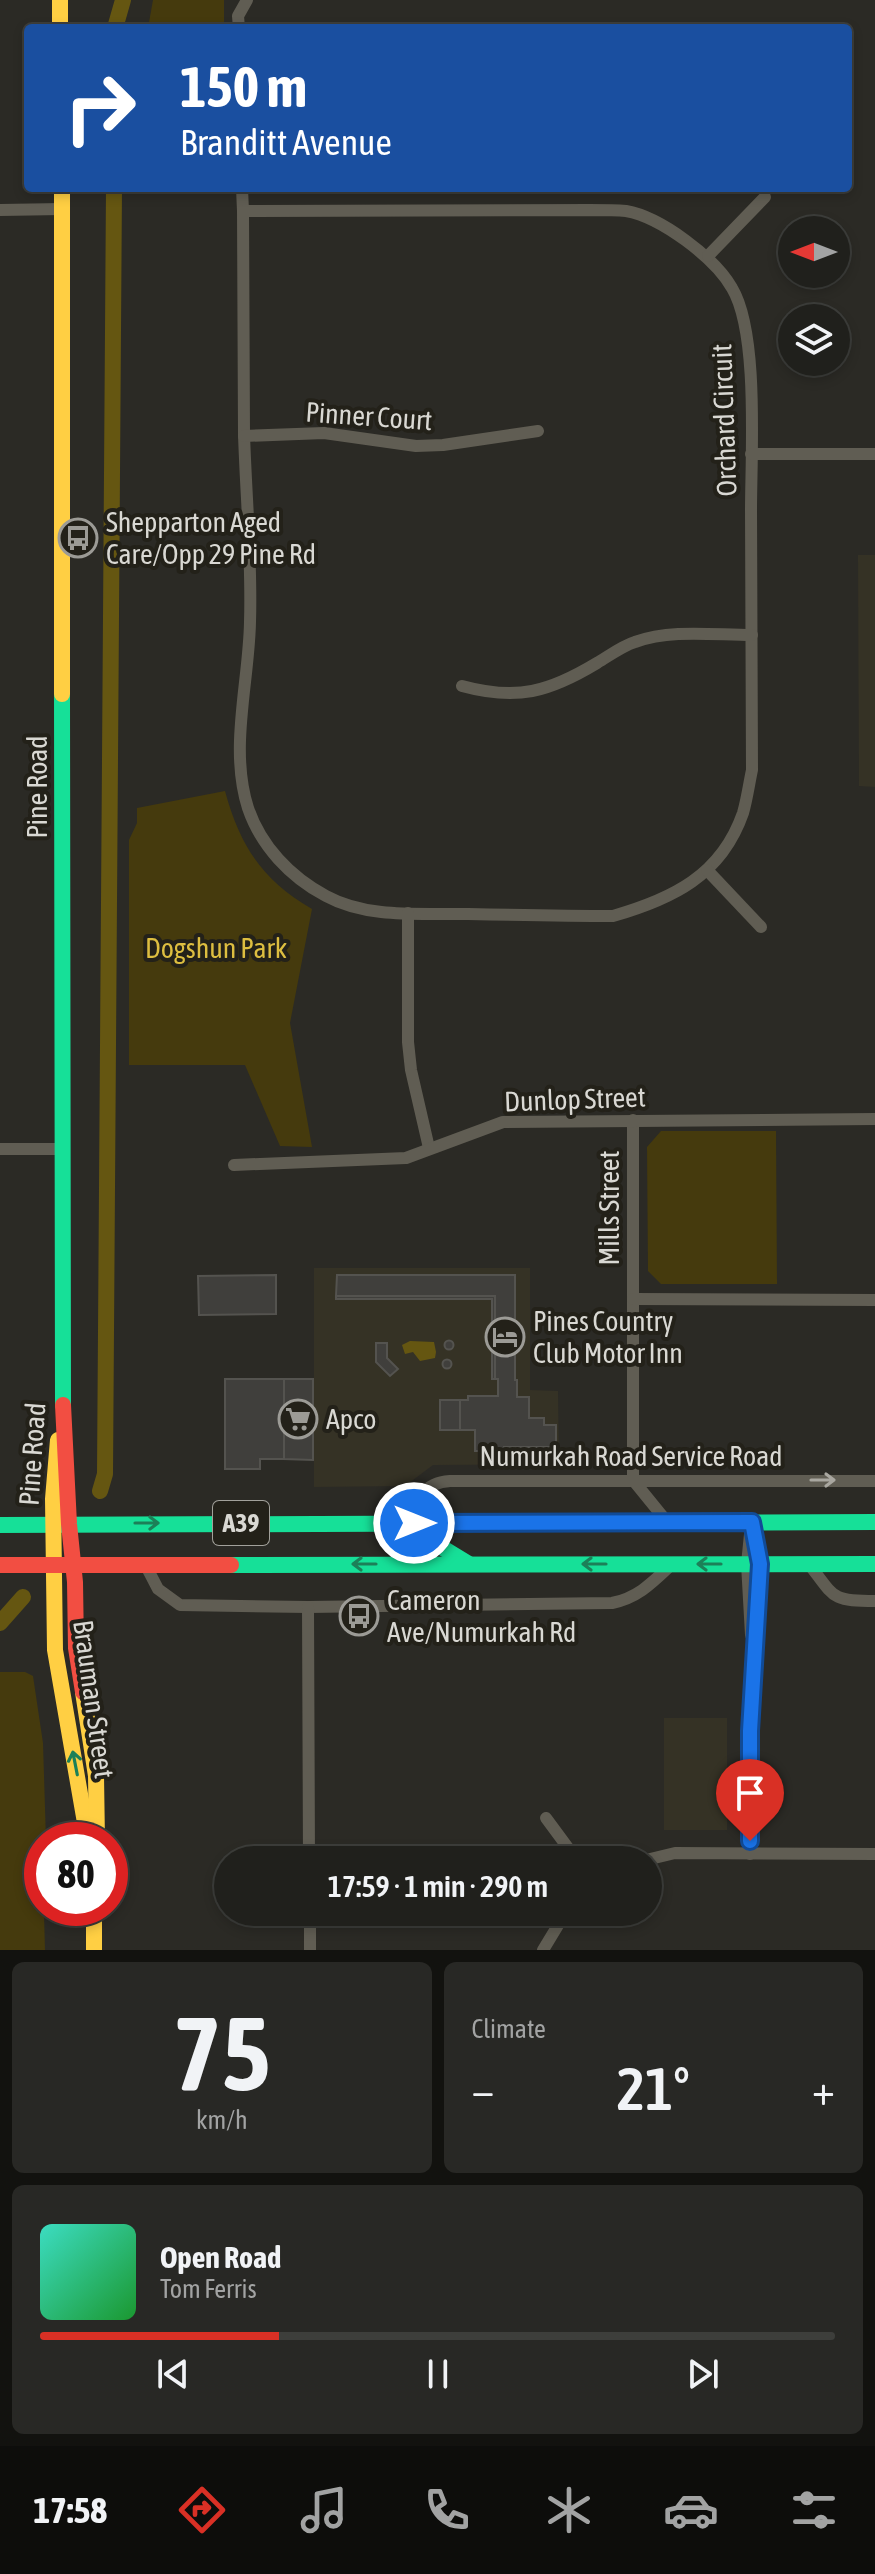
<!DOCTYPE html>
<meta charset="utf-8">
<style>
:root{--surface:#20201c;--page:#282825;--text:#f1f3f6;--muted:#a2a3a3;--line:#3d3e3b;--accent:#d93025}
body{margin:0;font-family:"Asap Condensed",sans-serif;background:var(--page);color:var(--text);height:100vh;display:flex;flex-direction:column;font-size:30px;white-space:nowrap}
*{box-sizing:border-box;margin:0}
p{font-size:26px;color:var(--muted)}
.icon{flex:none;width:44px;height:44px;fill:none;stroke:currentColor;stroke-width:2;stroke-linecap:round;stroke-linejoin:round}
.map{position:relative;height:1950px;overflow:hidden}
.sheet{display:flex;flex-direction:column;gap:12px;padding:12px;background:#12120f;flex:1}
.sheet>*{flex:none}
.top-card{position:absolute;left:24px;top:24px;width:828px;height:168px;border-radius:8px;box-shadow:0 4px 12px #0003,0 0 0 2px var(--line);background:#1a4fa0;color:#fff;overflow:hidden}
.needle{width:52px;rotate:270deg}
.buttons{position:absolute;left:778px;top:216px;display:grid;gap:16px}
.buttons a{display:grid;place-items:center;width:72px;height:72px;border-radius:50%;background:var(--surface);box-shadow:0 4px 12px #0003,0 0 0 2px var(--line);font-size:40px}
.speed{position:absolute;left:24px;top:1822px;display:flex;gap:16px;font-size:40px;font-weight:700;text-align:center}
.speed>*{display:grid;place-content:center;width:104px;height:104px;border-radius:50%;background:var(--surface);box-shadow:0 4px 12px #0003,0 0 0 2px var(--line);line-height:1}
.speed .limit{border:12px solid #d22;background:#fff;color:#111}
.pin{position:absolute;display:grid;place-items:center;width:68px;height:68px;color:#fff;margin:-82px -34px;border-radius:50% 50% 50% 0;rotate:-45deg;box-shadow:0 0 8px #0007}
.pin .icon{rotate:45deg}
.me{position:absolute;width:88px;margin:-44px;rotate:90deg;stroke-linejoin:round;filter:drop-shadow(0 0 6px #0008)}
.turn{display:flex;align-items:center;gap:28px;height:168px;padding:0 24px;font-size:36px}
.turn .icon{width:104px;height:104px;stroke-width:2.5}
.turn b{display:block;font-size:56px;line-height:68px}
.big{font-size:60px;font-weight:600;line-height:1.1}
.sheet .card{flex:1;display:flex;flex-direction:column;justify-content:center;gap:12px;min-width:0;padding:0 28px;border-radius:12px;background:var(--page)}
.sheet .dial{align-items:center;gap:0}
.dial b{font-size:104px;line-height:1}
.song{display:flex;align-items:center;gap:24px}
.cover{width:96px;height:96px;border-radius:12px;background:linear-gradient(135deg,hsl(170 70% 55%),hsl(130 70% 35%))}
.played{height:8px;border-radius:4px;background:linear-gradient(90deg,var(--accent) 30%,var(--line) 30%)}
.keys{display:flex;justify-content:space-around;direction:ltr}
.heat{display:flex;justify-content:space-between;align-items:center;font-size:44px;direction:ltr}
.sheet .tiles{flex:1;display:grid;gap:12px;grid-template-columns:1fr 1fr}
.card:last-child{grid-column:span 2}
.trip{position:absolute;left:214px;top:1846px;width:448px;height:80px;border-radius:40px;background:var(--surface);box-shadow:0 4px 12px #0003,0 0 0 2px var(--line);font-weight:600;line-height:80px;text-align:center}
.dock{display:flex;height:128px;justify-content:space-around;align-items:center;background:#0d0d0b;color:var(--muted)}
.dock .icon{width:56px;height:56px}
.dock .active{color:var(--accent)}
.dock b{font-size:36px;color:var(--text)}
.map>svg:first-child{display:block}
.built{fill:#353225}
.green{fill:#453a0d}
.water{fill:#655611}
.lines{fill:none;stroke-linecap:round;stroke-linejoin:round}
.canal{stroke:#655611;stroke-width:16}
.building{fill:#403f3c;stroke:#54534f;stroke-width:2}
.street{stroke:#605d53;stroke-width:12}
.fast{stroke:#16e098;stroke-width:16}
.slow{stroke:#ffcf43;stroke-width:16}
.jam{stroke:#f24e42;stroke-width:16}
.oneway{stroke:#a9a7a0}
.oneway2{stroke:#1c8058}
.route-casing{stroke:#114b97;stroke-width:20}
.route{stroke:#1a73e8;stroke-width:14}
.labels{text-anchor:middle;stroke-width:8;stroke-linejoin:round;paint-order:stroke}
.shield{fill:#232119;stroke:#a2a19b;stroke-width:2}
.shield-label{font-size:26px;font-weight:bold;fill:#d9d8d3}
.street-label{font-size:28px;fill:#d9d8d3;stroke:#232119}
.poi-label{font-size:28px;fill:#d9d8d3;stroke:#232119;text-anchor:start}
.park-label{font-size:28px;fill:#ddbe40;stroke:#232119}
</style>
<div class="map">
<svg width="875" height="1950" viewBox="0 0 875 1950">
<rect width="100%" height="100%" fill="#2b2a25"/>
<g class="built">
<polygon points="858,555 875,555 875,787 859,786"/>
<polygon points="314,1268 530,1268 530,1390 558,1391 559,1464 433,1465 405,1486 314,1487"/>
<rect x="664" y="1718" width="63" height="112"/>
</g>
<g class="green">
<polygon points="153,0 224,0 224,28 148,28"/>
<path d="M225,791C240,846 262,880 312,909L290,1023L312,1147L280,1146L245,1065H129V840L137,823V808Z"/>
<polygon points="661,1131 776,1131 777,1284 661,1284 648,1271 647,1147"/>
<polygon points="25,1672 33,1676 43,1743 46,1840 42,1840 45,1950 0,1950 0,1672"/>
</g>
<polygon class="water" points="410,1341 434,1342 436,1352 435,1358 420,1361 413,1352 405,1354 402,1345"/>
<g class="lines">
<g class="canal">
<polyline points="115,28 123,0"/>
<polyline points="100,1491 105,1474 114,188"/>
<polyline points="0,1623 23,1597"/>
</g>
</g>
<g class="building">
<polygon points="276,1275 276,1314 199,1315 198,1276"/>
<polygon points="337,1275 515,1275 515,1380 517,1380 517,1397 529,1397 529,1418 544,1418 544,1425 556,1425 556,1447 504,1447 504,1451 475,1451 475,1430 460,1430 460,1400 468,1400 468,1396 498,1396 498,1379 495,1379 495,1296 336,1296"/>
<polygon points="336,1296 495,1296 495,1379 492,1379 492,1299 336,1299"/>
<circle cx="449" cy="1345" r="4.5"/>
<polygon points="376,1343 387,1343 387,1358 398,1369 390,1376 376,1362"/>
<circle cx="447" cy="1364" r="4.5"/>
<polygon points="225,1379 284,1379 284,1459 260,1459 260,1469 225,1469"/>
<polygon points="284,1379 313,1379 313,1460 284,1459"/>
<rect x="440" y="1400" width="20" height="30"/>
</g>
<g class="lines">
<g class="street">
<polyline points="239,28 238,16 247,0"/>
<polyline points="242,188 243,211"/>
<polyline points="0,210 62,209"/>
<path d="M590,210C602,210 615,210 626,211C661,217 715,258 732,288C759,333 751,455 751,510C752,596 752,683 752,770C749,784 747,799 743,813C721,876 672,899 613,916C565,916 516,915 468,914C422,913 368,919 326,896C290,877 261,846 248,808C229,749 249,682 250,622C252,559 246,497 244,434C243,360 244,285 243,211Z"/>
<polyline points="708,256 765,197"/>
<polyline points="244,436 324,433 416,446 443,445 538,431"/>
<polyline points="751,454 875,454"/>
<path d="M462,686C517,701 549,692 597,663C609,656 622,646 635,642C671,629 713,635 752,635"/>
<polyline points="707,870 761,927"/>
<polyline points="408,913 408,1042 411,1070 429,1148"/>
<polyline points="633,1120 633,1480 668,1523"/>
<polyline points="0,1149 64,1149"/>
<polyline points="234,1165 406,1158 503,1122 875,1119"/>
<polyline points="633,1299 875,1300"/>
<path d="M414,1523C418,1498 423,1483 450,1481H875"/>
<polyline points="750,1534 747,1564 751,1635"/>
<path d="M145,1564L158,1589L180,1605L308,1607L612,1603C637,1598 651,1584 670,1566"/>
<path d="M809,1564C835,1598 831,1601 875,1601"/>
<polyline points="308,1607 309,1860"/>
<polyline points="546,1818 577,1860"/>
<polyline points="750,1854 750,1731 760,1564 752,1522"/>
<polyline points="646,1860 675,1853 875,1854"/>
<polyline points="310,1912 310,1950"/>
<polyline points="543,1950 566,1912"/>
</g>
<g class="fast">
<polyline points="62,694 63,1405"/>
<polyline points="414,1523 428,1539 469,1564"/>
<polyline points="0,1525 875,1522"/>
<polyline points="231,1565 875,1564"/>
</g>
<g class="slow">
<polyline points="60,0 60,28"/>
<polyline points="62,188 62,694"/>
<polyline points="58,1440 53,1499 55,1650 88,1840"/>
<polyline points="83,1692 96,1776 97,1840"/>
<polyline points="94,1908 94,1950"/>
</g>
<g class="jam">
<polyline points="63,1405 69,1524 75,1582 76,1648 83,1692"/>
<polyline points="0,1565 231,1565"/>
</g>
</g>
<defs><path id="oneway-shaft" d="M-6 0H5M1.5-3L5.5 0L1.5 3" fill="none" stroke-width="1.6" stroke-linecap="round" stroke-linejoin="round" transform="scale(2)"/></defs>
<use class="oneway" href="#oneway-shaft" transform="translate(823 1480)"/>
<g class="oneway2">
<use href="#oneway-shaft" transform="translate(147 1523)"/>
<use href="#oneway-shaft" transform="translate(364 1564) rotate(-180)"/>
<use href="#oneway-shaft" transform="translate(594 1564) rotate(-180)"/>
<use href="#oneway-shaft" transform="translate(709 1564) rotate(180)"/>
<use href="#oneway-shaft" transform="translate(75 1763) rotate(-101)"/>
</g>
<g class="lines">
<g class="route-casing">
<polyline id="route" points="414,1523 752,1522 760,1564 750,1731 750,1841"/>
</g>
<use href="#route" class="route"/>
</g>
<defs>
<g id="bus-ring" transform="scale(2)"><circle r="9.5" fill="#232119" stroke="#9c9b96" stroke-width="1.5"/><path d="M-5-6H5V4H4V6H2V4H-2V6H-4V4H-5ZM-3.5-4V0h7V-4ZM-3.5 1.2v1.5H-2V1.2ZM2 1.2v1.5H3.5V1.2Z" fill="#9c9b96"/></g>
<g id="hotel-ring" transform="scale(2)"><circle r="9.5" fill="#232119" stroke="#9c9b96" stroke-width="1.5"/><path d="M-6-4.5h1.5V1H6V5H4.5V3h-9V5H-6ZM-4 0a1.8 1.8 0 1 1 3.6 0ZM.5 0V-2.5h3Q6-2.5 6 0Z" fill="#9c9b96"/></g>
<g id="supermarket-ring" transform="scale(2)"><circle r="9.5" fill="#232119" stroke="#9c9b96" stroke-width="1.5"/><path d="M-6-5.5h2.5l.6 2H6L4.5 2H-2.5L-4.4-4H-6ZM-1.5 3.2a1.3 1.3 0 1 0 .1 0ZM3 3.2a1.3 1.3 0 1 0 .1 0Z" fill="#9c9b96"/></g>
</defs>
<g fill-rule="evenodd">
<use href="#bus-ring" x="78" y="538"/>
<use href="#hotel-ring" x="505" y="1337"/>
<use href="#supermarket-ring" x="298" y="1419"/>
<use href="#bus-ring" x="359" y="1616"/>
</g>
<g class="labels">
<rect class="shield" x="213" y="1501" width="56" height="44" rx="6"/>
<g class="shield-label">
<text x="241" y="1532">A39</text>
</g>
<g class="street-label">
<text transform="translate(369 416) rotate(4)" y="10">Pinner Court</text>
<text transform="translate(724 420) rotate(-92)" y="10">Orchard Circuit</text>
<text transform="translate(37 787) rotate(-90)" y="10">Pine Road</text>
<text transform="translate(575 1099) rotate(-2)" y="10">Dunlop Street</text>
<text transform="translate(609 1208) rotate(-90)" y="10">Mills Street</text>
<text transform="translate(32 1454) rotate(-86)" y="10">Pine Road</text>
<text x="631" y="1466">Numurkah Road Service Road</text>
<text transform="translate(94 1699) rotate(82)" y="10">Brauman Street</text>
</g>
<g class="poi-label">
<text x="106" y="532">Shepparton Aged<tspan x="106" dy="32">Care/Opp 29 Pine Rd</tspan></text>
<text x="533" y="1331">Pines Country<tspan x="533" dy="32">Club Motor Inn</tspan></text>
<text x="326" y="1429">Apco</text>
<text x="387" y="1610">Cameron<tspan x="387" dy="32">Ave/Numurkah Rd</tspan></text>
</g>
<g class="park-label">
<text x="216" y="958">Dogshun Park</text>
</g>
</g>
</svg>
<div class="buttons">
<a><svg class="needle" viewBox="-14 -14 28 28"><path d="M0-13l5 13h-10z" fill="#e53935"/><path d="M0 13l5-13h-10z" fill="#a2a3a3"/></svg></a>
<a><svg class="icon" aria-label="layers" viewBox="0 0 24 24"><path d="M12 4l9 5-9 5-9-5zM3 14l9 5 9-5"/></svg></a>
</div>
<div class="speed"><div class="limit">80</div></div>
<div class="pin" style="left:750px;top:1841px;background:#d93025"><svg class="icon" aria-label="arrive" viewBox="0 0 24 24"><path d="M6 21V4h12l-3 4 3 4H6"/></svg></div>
<svg class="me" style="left:414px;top:1523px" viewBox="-20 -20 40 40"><circle r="17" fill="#1a73e8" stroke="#fff" stroke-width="3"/><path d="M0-11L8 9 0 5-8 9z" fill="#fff"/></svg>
<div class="trip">17:59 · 1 min · 290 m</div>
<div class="top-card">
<div class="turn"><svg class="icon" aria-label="right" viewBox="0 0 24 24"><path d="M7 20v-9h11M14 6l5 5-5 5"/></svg><div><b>150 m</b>Branditt Avenue</div></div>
</div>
</div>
<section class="sheet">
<div class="tiles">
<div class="card dial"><b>75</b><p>km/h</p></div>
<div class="card"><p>Climate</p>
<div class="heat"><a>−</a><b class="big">21°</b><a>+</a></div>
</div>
<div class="card">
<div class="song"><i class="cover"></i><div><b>Open Road</b><p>Tom Ferris</p></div></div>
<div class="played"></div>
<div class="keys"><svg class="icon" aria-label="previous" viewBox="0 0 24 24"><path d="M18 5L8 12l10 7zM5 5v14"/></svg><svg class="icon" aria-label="pause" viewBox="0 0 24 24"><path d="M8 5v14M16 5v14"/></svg><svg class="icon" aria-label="next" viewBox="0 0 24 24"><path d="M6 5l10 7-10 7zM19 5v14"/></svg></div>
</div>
</div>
</section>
<nav class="dock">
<b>17:58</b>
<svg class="icon active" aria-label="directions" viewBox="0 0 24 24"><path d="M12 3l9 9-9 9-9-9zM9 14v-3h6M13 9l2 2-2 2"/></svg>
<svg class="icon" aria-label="music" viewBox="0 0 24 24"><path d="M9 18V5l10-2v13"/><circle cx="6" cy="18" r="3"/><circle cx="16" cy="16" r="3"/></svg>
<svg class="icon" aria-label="phone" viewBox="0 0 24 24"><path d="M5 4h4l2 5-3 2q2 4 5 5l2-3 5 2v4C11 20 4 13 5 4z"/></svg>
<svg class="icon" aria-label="climate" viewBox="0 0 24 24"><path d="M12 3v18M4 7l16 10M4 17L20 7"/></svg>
<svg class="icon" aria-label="car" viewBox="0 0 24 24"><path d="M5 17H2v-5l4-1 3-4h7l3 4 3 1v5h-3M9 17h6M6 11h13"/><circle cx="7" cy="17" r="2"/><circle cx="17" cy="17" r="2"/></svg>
<svg class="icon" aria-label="filters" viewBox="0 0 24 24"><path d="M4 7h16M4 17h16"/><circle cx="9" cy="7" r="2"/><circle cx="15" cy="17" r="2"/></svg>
</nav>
